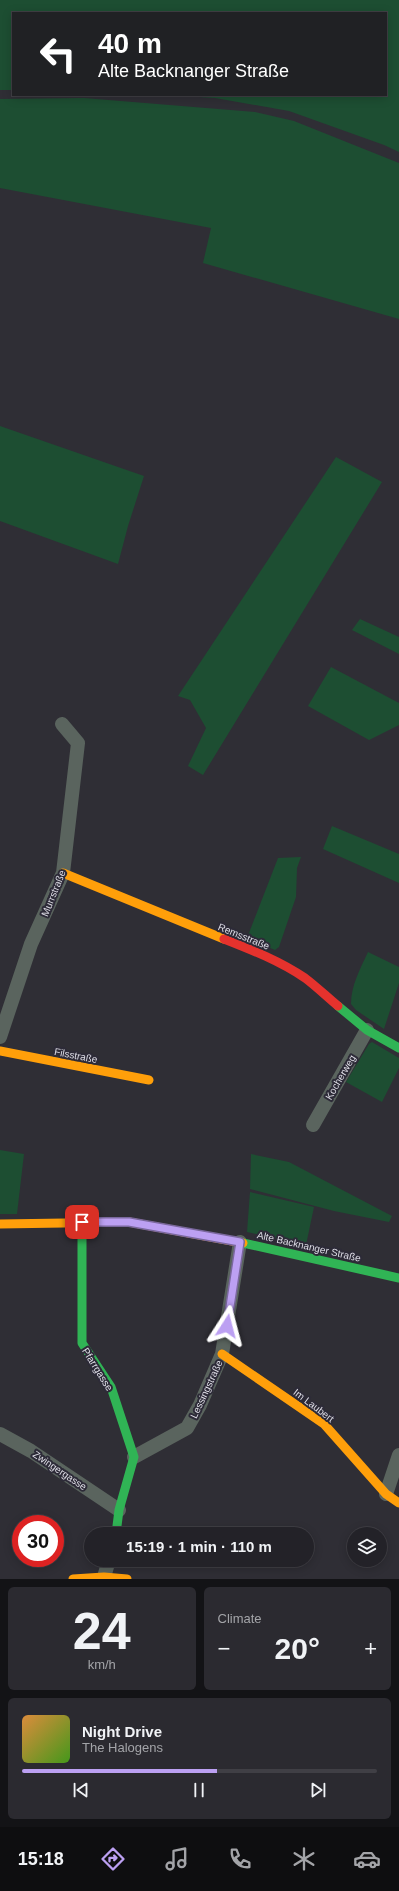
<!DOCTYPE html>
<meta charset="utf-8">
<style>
:root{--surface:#232228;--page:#2b2a30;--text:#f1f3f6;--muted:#a3a4a8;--line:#403f45;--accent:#bca0f2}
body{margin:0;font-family:Arial,sans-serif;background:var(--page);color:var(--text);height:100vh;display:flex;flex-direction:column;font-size:15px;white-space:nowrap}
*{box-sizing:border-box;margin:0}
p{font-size:13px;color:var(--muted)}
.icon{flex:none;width:22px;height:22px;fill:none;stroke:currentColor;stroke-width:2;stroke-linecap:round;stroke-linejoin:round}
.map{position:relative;height:1579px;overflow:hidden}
.drawer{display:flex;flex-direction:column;gap:8px;padding:8px;background:#131316;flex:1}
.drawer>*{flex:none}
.banner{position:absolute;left:12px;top:12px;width:375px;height:84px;border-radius:0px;box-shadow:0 2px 10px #0003,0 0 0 1px var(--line);background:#202124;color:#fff;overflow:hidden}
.buttons{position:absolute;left:347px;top:1527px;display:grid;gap:8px}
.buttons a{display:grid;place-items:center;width:40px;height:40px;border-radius:50%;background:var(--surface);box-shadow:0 2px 10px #0003,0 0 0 1px var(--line);font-size:20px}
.speed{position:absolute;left:12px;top:1515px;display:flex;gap:8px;font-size:20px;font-weight:700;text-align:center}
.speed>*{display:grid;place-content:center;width:52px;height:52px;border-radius:50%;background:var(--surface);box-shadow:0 2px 10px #0003,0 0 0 1px var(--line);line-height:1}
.speed .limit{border:6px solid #d22;background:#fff;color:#111}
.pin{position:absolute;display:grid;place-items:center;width:34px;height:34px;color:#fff;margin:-17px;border-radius:8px;box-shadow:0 2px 6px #0006}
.me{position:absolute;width:44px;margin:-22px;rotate:9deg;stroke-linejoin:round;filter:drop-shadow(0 0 3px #0008)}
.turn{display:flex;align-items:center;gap:14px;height:84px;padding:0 20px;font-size:18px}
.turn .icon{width:52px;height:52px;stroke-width:2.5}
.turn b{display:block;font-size:28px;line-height:34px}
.big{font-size:30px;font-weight:700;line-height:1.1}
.drawer .card{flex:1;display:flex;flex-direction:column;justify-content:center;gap:6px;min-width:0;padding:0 14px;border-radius:6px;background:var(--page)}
.drawer .dial{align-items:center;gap:0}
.dial b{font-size:52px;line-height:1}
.song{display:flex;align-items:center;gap:12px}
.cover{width:48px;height:48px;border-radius:6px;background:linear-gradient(135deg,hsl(30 70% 55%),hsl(100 70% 35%))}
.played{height:4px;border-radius:2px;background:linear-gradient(90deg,var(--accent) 55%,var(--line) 55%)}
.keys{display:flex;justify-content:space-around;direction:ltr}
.heat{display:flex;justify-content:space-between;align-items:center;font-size:22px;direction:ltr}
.drawer .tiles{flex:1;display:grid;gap:8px;grid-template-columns:1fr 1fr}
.card:last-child{grid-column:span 2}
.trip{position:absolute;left:84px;top:1527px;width:230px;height:40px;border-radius:20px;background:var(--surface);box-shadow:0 2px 10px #0003,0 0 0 1px var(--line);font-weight:700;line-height:40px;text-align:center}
.menu{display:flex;height:64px;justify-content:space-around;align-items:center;background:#0e0e10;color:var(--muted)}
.menu .icon{width:28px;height:28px}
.menu .selected{color:var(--accent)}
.menu b{font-size:18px;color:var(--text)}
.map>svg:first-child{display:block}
.green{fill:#1d4e32}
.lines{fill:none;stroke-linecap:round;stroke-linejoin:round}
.street{stroke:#5a645e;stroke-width:14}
.fast{stroke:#30b455;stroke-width:9}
.slow{stroke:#ff9f0a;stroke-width:9}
.jam{stroke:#e5322d;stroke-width:9}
.route-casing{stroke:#7a689d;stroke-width:10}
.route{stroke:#bca0f2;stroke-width:7}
.labels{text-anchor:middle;stroke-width:4;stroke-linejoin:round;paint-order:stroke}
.street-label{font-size:10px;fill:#dfdee7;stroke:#2d2b38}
</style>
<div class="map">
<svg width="399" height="1579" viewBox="0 0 399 1579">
<rect width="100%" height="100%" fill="#2f2e35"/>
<g class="green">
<polygon points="0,0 399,0 399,152 384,145 289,111 215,98 167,95 386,95 386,13 13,13 13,90 0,90"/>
<polygon points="84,98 255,112 294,121 399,163 399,319 203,263 211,228 0,188 0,99"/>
<polygon points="0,426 144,476 128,526 118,564 0,521"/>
<polygon points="336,457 382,482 203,775 188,766 206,728 190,700 178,696"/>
<polygon points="360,619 399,637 399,654 352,630"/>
<polygon points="331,667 399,703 399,725 369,740 308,706"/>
<polygon points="332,826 399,854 399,883 323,849"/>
<polygon points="301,857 297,868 296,897 279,947 275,950 247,938 278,858"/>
<path d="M368,952L399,967V983L384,1029L356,1010L351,1004C351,986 360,969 368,952Z"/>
<polygon points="372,1042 399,1058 399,1068 382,1102 346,1082 369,1044"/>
<polygon points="0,1150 24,1154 17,1214 0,1214"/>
<polygon points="251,1154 289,1162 392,1216 389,1222 334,1211 250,1189"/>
<polygon points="250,1192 314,1207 306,1245 247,1232"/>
</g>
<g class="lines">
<g class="street">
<polyline points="0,1037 31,944 63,873 78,743 62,724"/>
<polyline points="313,1125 367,1030"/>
<polyline points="0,1434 31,1451 119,1510"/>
<polyline points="134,1457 187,1428 200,1405 222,1354 240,1242"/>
<polyline points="386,1494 399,1455"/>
<polyline points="104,1577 109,1560"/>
</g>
<g class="fast">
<polyline points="338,1006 367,1030 399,1048"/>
<polyline points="82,1222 82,1343 111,1387 134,1457 119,1510 116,1534"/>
<polyline points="243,1243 399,1278"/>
</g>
<g class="slow">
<polyline points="63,873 224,939"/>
<polyline points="0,1051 149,1080"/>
<polyline points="0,1224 129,1222 243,1243"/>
<polyline points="222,1354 324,1424 386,1494 399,1503"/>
<polyline points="73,1579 104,1577 127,1579"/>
</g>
<path class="jam" d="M224,939C252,950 280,961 305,978C317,987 327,997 338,1006"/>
</g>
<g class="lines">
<g class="route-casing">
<polyline id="route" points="82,1222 129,1222 240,1242 227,1326"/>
</g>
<use href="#route" class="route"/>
</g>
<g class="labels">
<g class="street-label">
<text transform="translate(53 893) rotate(-68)" y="4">Murrstraße</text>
<text transform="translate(244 936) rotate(22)" y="4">Remsstraße</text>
<text transform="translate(76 1055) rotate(11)" y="4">Filsstraße</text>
<text transform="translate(340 1077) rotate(-60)" y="4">Kocherweg</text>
<text transform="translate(309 1246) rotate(13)" y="4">Alte Backnanger Straße</text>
<text transform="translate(98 1369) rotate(58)" y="4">Pfarrgasse</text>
<text transform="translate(206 1389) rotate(-65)" y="4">Lessingstraße</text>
<text transform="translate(314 1405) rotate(37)" y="4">Im Laubert</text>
<text transform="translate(60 1470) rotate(34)" y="4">Zwingergasse</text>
</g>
</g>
</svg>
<div class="buttons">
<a><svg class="icon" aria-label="layers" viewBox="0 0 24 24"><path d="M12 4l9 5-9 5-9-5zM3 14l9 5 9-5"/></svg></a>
</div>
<div class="speed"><div class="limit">30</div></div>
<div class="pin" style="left:82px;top:1222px;background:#d93025"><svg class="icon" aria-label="arrive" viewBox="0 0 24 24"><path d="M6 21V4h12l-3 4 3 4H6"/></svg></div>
<svg class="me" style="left:227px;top:1326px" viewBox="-20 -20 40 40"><path d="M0-17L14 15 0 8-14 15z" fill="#bca0f2" stroke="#fff" stroke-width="4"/></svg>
<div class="trip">15:19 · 1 min · 110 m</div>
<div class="banner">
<div class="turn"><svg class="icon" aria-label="left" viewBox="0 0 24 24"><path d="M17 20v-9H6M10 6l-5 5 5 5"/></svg><div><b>40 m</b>Alte Backnanger Straße</div></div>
</div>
</div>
<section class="drawer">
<div class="tiles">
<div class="card dial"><b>24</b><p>km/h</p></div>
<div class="card"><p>Climate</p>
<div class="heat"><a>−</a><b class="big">20°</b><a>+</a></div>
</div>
<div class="card">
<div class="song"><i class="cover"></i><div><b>Night Drive</b><p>The Halogens</p></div></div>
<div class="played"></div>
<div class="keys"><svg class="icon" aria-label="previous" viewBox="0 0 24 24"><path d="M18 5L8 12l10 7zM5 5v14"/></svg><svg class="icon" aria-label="pause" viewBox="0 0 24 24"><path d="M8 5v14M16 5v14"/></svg><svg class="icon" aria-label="next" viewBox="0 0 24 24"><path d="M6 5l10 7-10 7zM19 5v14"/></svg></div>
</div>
</div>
</section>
<nav class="menu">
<b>15:18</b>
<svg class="icon selected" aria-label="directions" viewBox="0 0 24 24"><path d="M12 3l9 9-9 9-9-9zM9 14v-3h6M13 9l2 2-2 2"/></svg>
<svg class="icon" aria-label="music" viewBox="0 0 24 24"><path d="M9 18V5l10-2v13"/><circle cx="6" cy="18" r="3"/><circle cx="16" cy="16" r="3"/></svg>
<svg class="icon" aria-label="phone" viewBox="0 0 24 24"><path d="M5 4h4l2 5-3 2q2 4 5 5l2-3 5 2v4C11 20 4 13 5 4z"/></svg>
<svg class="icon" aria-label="climate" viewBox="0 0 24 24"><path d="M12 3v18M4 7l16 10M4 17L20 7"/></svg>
<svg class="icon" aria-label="car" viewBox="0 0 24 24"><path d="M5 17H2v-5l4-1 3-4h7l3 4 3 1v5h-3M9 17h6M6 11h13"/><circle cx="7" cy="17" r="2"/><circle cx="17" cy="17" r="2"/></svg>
</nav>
